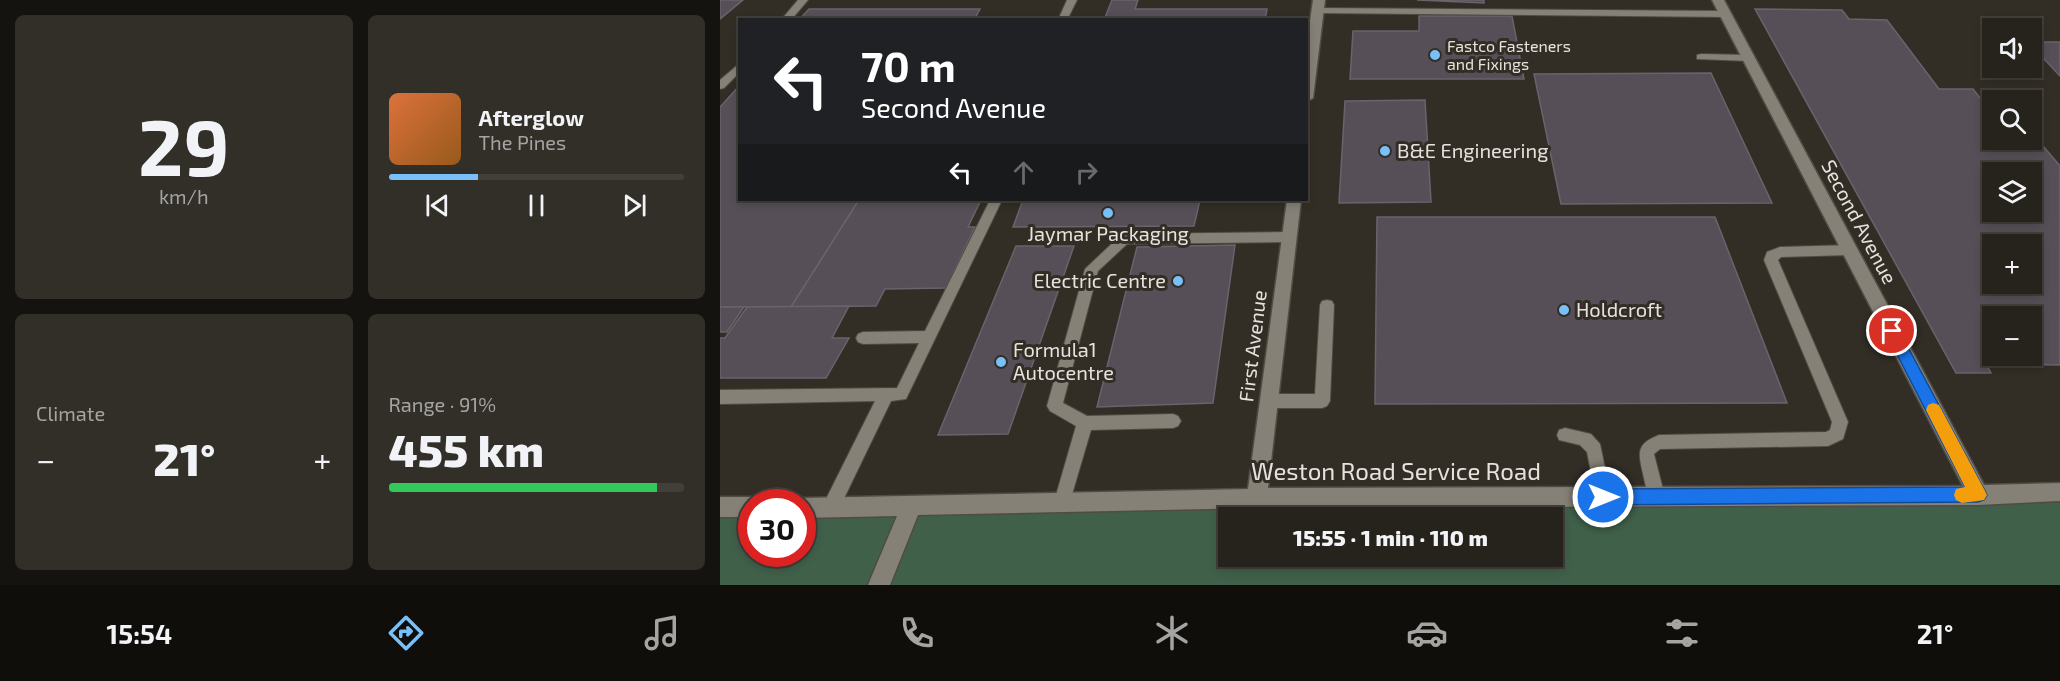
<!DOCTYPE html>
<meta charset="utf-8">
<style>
:root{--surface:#26221c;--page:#322f29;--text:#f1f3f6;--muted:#a4a4a3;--line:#423f3b;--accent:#79bff8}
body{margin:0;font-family:"Exo 2",sans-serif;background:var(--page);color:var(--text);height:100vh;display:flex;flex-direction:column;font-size:22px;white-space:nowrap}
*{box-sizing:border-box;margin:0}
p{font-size:20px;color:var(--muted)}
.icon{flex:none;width:33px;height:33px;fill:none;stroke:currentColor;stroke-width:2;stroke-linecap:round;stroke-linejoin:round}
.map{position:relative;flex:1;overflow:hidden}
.drawer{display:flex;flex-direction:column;gap:15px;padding:15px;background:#15130f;width:720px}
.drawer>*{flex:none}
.guide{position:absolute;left:18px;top:18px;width:570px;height:183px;border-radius:0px;box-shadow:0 3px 9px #0003,0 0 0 2px var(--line);background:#202124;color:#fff;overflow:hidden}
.tools{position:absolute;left:1262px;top:18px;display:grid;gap:12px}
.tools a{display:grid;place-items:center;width:60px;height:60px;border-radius:0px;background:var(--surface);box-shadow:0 3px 9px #0003,0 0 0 2px var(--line);font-size:30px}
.speed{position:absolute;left:18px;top:489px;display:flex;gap:12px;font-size:30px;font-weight:700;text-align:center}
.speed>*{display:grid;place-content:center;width:78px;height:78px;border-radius:50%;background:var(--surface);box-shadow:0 3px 9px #0003,0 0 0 2px var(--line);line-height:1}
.speed .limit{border:9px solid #d22;background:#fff;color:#111}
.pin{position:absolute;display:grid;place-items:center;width:51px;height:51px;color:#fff;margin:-26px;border:3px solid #fff;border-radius:50%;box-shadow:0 2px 6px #0007}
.me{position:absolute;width:66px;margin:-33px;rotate:90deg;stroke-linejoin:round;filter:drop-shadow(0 0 4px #0008)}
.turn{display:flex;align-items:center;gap:21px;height:126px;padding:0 24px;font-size:27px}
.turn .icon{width:78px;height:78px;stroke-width:2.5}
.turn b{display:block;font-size:42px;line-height:51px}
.lanes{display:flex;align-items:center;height:57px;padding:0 24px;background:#0003;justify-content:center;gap:30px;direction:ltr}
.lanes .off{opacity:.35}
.big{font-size:45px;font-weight:800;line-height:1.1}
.drawer .widget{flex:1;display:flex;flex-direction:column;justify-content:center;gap:9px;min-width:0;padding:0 21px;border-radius:9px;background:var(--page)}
.drawer .dial{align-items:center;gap:0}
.dial b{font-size:78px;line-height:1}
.song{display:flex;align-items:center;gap:18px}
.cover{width:72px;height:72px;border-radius:9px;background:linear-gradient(135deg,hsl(20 70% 55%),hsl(30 70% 35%))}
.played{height:6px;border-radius:3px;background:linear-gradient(90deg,var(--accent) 30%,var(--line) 30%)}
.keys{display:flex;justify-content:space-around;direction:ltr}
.heat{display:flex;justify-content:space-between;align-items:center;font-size:33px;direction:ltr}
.charge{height:9px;border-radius:4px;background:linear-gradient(90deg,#34c759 91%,var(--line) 0)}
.drawer .tiles{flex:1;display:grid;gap:15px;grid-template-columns:repeat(2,1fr)}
.trip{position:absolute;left:498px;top:507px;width:345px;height:60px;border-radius:0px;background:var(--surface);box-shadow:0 3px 9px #0003,0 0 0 2px var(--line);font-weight:800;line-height:60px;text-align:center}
.tabs{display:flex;height:96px;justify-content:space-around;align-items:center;background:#0f0e0b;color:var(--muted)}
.tabs .icon{width:42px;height:42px}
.tabs .on{color:var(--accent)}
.tabs b{font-size:27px;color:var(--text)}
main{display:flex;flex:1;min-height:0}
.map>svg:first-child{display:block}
.green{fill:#40604a;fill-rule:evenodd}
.building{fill:#564f57;stroke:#6a636b;stroke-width:1.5;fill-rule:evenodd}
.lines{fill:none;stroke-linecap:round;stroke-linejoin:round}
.service-casing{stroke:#4f4b45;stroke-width:2}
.minor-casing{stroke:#4f4b45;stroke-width:3}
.service{fill:#858177;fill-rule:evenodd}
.minor{fill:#858177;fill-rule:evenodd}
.route{fill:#1a73e8;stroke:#114b97;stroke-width:1.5}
.slow{fill:#f59e0b}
.poi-dot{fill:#79bff8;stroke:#322e26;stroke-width:2}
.labels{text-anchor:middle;stroke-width:6;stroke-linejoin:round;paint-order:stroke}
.far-poi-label{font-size:16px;fill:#e6e3de;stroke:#322e26;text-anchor:start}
.poi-label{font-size:20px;fill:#e6e3de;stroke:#322e26;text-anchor:start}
.street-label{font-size:20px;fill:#e6e3de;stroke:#322e26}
.near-street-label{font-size:24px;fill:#e6e3de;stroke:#322e26}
</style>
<main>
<section class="drawer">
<div class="tiles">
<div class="widget dial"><b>29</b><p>km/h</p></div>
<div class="widget">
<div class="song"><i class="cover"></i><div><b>Afterglow</b><p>The Pines</p></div></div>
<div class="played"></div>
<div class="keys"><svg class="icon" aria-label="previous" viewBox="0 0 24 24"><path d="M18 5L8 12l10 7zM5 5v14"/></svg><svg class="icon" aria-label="pause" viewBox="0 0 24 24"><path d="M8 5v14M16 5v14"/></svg><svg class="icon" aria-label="next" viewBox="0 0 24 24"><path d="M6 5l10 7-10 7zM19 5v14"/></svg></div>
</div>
<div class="widget"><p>Climate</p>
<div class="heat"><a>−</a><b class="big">21°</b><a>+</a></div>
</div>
<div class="widget"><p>Range · 91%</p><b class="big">455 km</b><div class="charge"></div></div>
</div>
</section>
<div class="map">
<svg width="1340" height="585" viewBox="0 0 1340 585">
<rect width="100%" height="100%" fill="#322e26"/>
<path class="green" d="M1340,492V585H0V507H31L32,554H82L83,508ZM508,518H832V556H508Z"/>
<g class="building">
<polygon points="0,0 23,0 0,19"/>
<polygon points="392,0 418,0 415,9 547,9 545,20 384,20"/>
<polygon points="697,0 764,0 764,3"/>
<polygon points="89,9 260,9 254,20 79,20"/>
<path d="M1035,9L1122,10L1129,19L1167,20L1219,89H1253L1272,113V140H1293L1298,146H1323L1340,166V365L1266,364L1271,373H1236ZM1272,172H1311V212H1272ZM1272,244H1311V284H1272ZM1272,316H1311V356H1272Z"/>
<polygon points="699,16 792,16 804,79 630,79 633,31 699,31"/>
<polygon points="1311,42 1340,42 1340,76 1311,45"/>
<polygon points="991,73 1052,203 841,204 814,74"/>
<polygon points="20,85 20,200 139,200 71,307 0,307 0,107"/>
<polygon points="705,100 711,202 619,203 625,101"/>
<polygon points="139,200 261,200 248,227 255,227 226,288 165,289 156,306 71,307"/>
<polygon points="303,200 480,200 474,226 293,227"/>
<polygon points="657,217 995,217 1067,403 655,404"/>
<polygon points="515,245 493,403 377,407 417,247"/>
<polygon points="296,246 354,246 288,434 218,435"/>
<polygon points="129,306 112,338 129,338 106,378 0,378 0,338 5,338 27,307"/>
<polygon points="0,307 24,307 7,332 0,332"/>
</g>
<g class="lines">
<g class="service-casing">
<g id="service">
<polygon points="78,0 88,0 71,20 61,20"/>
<polygon points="347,0 357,0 347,20 338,20"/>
<polygon points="597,8 1006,11 1011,14 1006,17 594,13 594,9"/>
<polygon points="981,54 1029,55 1034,58 1029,61 977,59 977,55"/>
<polygon points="20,63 20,72 4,88 0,89 0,80"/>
<polygon points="270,200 282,200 186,399 171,401 116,515 110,517 104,515 102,509 104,503 155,401 0,404 0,390 177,388 199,343 143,344 138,342 136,338 138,334 143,332 205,331"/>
<polygon points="569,232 575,237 569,242 407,244 378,271 343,403 367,416 453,414 458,416 461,421 458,426 453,428 371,430 348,508 342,510 336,508 334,502 356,426 330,411 327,406 365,269 400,236 404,234"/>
<path d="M1130,245L1136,250L1130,255L1061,257L1058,260L1128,422L1123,439L1108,446L940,449L934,454L945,497L943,503L937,505L931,503C927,493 925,483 923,474C918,452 916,444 939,435L1106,432L1110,430L1112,422L1044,260L1047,252L1060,247Z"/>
<polygon points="607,300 612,301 614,305 610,401 607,406 602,408 549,408 544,406 541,401 544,396 549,394 595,394 600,305 602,301"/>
<polygon points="845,428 871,434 880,444 891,497 889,503 883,505 877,503 867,452 860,445 839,440 837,435 839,430"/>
</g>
</g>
<g class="minor-casing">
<g id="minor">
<polygon points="593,0 605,0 593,98 586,102 586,49"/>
<polygon points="992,0 1004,0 1264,485 1340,483 1340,501 1258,505 537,508 198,515 170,585 148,585 177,516 82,518 82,502 74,502 82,498 528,489 567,200 581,200 548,488 1243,486"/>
<polygon points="0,497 32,497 40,502 32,502 32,517 0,517"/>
</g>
</g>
<use href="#service" class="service"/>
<use href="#minor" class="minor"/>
</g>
<polygon class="route" points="1172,326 1177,327 1264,489 1267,495 1264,500 1258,502 883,505 877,502 874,497 877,491 883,489 1245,487 1165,331 1167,327"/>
<polygon class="slow" points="1213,403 1219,405 1264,489 1267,495 1264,500 1242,503 1236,500 1234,495 1236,489 1245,487 1206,410 1208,405"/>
<g class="poi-dot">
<circle cx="715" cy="55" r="6"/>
<circle cx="665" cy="151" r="6"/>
<circle cx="388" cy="213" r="6"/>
<circle cx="458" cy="281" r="6"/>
<circle cx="844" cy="310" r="6"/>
<circle cx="281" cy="362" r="6"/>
</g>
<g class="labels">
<g class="far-poi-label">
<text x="727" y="52">Fastco Fasteners<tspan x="727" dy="18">and Fixings</tspan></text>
</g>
<g class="poi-label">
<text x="677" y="158">B&amp;E Engineering</text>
<text x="388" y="241" text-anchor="middle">Jaymar Packaging</text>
<text x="446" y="288" text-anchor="end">Electric Centre</text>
<text x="856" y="317">Holdcroft</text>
<text x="293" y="357">Formula1<tspan x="293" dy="23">Autocentre</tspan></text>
</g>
<g class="street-label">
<text transform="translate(1139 222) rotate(62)" y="7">Second Avenue</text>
<text transform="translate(533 346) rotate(-83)" y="7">First Avenue</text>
</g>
<g class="near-street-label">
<text x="676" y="480">Weston Road Service Road</text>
</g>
</g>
</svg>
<div class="tools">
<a><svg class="icon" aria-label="sound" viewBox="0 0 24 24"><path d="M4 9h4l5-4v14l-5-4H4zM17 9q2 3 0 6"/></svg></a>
<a><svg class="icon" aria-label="search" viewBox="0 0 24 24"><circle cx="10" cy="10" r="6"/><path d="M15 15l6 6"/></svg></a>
<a><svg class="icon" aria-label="layers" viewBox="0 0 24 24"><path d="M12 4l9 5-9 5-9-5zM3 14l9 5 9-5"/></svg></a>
<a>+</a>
<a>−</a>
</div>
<div class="speed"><div class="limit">30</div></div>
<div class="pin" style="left:1172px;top:331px;background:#d93025"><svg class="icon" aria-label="arrive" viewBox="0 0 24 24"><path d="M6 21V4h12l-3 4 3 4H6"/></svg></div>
<svg class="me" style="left:883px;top:497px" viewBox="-20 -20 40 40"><circle r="17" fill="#1a73e8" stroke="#fff" stroke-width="3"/><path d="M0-11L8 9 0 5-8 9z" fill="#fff"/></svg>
<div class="trip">15:55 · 1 min · 110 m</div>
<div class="guide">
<div class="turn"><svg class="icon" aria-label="left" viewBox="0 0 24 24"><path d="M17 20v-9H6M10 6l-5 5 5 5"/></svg><div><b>70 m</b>Second Avenue</div></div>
<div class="lanes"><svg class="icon" aria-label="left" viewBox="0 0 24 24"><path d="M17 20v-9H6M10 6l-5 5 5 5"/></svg><svg class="icon off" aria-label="ahead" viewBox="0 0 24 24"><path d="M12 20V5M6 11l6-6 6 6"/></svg><svg class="icon off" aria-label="right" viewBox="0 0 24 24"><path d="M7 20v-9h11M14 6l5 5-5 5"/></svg></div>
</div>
</div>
</main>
<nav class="tabs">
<b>15:54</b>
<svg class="icon on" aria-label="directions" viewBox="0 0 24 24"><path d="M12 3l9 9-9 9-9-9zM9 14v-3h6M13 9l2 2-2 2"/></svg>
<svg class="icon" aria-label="music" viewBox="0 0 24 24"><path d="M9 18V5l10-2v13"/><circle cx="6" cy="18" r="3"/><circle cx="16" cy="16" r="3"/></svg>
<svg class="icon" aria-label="phone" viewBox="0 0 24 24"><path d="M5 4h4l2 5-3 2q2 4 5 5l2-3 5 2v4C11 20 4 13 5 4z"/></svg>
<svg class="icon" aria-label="climate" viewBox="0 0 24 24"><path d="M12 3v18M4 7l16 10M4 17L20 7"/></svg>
<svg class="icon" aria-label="car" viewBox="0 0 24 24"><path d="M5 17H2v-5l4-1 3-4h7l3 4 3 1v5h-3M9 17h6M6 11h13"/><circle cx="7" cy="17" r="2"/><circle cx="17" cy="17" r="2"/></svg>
<svg class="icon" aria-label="filters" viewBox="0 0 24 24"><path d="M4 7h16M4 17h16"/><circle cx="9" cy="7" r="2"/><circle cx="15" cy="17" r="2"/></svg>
<b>21°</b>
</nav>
